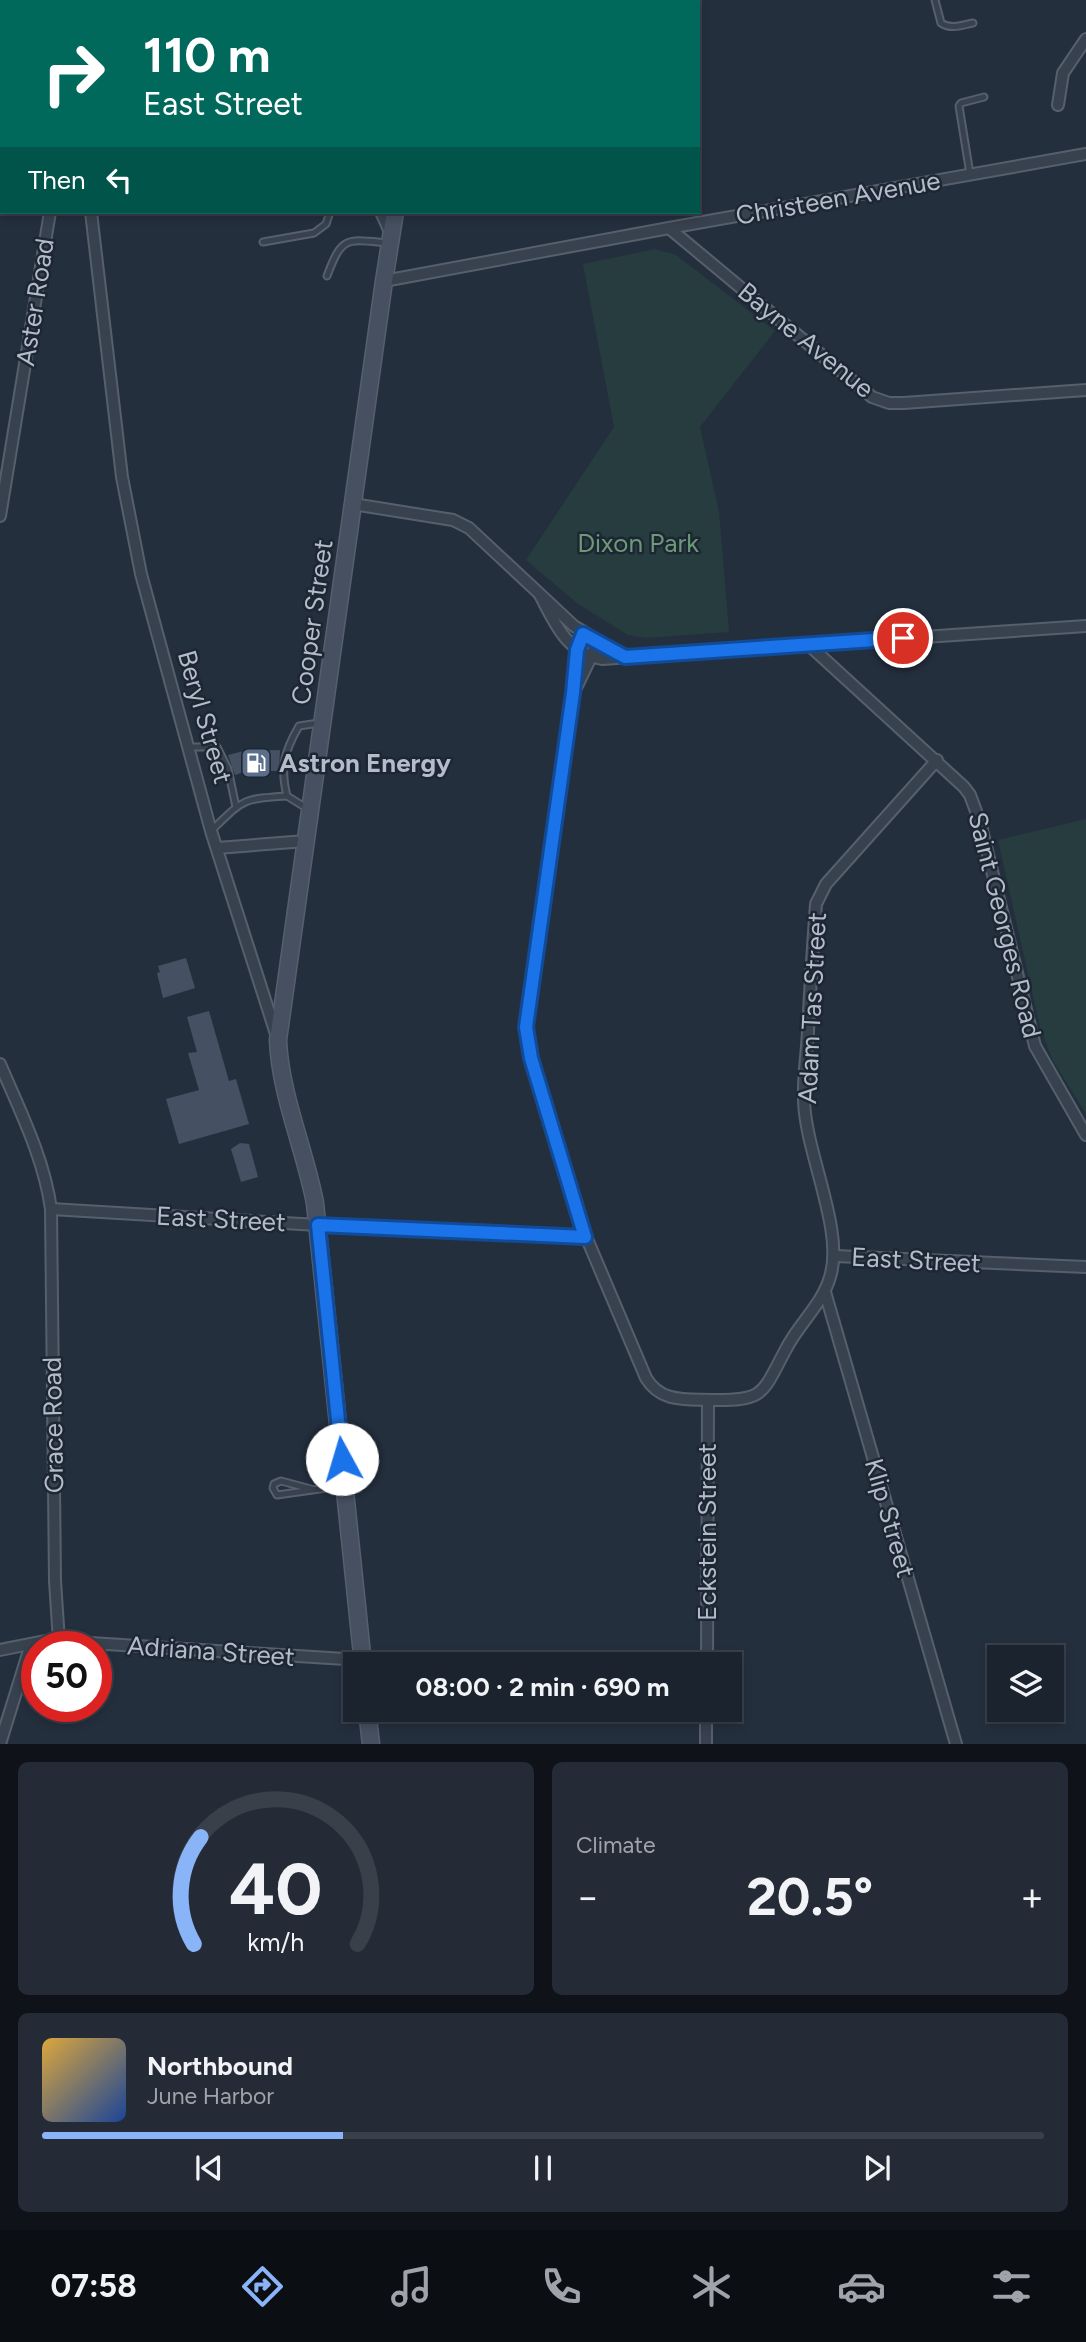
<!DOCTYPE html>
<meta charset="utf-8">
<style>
:root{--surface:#1b232e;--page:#242b36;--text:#f1f3f6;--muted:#a0a4aa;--line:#39404a;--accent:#8ab4f8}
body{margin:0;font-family:Figtree,sans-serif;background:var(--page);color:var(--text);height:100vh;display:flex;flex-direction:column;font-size:26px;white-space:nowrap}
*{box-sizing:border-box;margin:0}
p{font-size:23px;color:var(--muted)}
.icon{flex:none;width:38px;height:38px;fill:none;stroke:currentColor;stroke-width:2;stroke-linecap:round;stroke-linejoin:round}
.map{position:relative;height:1744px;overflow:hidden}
.details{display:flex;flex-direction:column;gap:18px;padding:18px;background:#0f1319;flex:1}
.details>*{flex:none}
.top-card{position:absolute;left:0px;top:0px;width:700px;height:214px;box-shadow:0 4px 10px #0003,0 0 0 2px var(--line);background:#00695c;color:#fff;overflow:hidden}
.tools{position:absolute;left:987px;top:1645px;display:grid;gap:14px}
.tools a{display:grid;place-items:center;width:77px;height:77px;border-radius:0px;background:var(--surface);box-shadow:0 4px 10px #0003,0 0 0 2px var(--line);font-size:35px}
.speed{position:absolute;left:21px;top:1631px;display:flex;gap:14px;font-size:35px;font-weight:700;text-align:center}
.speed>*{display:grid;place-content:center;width:91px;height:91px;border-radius:50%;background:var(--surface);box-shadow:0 4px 10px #0003,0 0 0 2px var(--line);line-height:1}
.speed .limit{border:10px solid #d22;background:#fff;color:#111}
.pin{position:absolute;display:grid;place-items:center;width:60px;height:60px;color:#fff;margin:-30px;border:4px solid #fff;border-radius:50%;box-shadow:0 2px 7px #0007}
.me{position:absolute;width:77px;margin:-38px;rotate:354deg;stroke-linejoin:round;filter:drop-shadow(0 0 5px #0008)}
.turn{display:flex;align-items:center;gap:24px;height:147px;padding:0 28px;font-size:32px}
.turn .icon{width:91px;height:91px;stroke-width:2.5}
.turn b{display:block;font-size:49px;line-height:60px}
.then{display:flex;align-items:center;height:66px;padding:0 28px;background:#0003;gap:14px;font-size:26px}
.big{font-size:52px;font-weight:700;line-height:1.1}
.details .widget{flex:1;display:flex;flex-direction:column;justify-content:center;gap:10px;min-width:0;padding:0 24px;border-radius:10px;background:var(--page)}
.details .dial{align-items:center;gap:0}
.dial svg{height:182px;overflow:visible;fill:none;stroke:var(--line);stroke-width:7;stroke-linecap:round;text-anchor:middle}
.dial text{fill:var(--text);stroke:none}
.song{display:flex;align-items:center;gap:21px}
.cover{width:84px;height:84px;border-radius:10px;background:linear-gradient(135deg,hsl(40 70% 55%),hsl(220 70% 35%))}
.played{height:7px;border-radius:4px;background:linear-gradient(90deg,var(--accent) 30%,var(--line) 30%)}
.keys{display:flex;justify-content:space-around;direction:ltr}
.heat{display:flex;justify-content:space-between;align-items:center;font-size:38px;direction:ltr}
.details .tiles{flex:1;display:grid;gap:18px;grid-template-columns:1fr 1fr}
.widget:last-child{grid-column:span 2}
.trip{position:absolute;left:343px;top:1652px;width:399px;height:70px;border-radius:0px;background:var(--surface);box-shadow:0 4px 10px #0003,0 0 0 2px var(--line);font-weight:700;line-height:70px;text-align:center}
.tabs{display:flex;height:112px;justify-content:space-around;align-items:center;background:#0b0e12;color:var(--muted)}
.tabs .icon{width:49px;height:49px}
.tabs .on{color:var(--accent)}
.tabs b{font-size:32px;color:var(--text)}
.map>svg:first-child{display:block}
.green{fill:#263c3f}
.building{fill:#455162}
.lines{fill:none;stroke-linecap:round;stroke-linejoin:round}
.lane-casing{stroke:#565f6c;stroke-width:9}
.street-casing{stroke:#565f6c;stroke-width:14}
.secondary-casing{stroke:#565f6c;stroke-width:19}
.path{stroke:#44595c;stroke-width:2.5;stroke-dasharray:5 5;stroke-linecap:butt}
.lane{stroke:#38414e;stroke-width:5}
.street{stroke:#38414e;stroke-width:10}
.secondary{stroke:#465061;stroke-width:16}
.route-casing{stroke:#114b97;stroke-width:18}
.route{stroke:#1a73e8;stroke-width:12}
.labels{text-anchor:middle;stroke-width:5;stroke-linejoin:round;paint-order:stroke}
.street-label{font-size:26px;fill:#b4bcc9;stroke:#1d2633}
.park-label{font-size:26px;fill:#6b9a76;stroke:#1d2633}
.poi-label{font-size:26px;font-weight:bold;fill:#b4bcc9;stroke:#1d2633;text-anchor:start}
</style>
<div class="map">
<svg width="1086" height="1744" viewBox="0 0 1086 1744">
<rect width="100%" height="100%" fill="#242f3e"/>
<g class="green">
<polygon points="655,249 676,255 775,331 700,427 719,512 729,632 646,638 628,635 578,604 526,560 614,427 583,264"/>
<polygon points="1086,819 1086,1114 1052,1059 1040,1027 998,840"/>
</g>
<g class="building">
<polygon points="280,750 279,771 247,771 235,775 228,755 244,751"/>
<polygon points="186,958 195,988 163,998 157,973 160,972 158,966"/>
<polygon points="209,1011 229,1081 236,1079 249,1124 179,1144 166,1099 199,1090 188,1053 197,1052 187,1017"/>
<polygon points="240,1143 249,1144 258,1177 241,1182 231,1149"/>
</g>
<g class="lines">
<g class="lane-casing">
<g id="lane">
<path d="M935,0L941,23C951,30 962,25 973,23"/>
<polyline points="970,174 959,106 961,103 984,97"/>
<polyline points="263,242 314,233 326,224 330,212"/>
<path d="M327,276C342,236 346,239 387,243"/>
<polyline points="189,747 217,747 228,769 236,807"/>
<path d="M308,809L287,796C280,767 284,752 299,726L319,723"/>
<path d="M211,831C244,799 241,799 287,796"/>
<polyline points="311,1489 281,1481 274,1484 273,1488 277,1495 341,1486"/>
</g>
</g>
<g class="street-casing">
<g id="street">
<polyline points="75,0 75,2"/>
<polyline points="305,0 306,2"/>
<polyline points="576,0 577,2"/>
<polyline points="1058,105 1063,73 1086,39"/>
<polyline points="91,212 122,477 141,574 211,831 276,1034"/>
<polyline points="381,212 391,234"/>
<polyline points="669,228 872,397 889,403 904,403 1086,390"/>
<polyline points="384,281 669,228 1086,154"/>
<polyline points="353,504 453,520 469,528 574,626 625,657"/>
<polyline points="0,516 50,212"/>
<path d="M540,595C556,625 566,652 602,659L1086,626"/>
<path d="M583,634L577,650L573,693L527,1011L526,1035L531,1058L579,1220L646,1378C661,1403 686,1399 712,1400C766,1401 762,1393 786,1349C799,1323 822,1305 830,1277C845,1231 805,1152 804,1100C803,1077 807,1054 808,1031C810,989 813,946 816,904L826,884L937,760"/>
<polyline points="810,646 964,787 970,795 980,822 1035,1046 1086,1135"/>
<polyline points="576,688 591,657 597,640"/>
<polyline points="217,848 306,841"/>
<path d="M0,1064C20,1111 44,1158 51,1209L55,1581L59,1641"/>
<polyline points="51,1209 318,1225 585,1237"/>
<polyline points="835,1256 1086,1267"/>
<polyline points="825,1292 956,1744"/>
<polyline points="0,1650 45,1641 59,1641 424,1664"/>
<polyline points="707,1664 708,1400"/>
<polyline points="0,1744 31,1644"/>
<polyline points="706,1744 706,1710"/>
</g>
</g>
<g class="secondary-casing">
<g id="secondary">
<polyline points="641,2 648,0"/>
<path d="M363,1664L315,1203C305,1150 280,1094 278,1040L384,281L395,212"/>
<polyline points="367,1710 371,1744"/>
</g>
</g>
<polyline class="path" points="0,103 2,103"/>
<use href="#lane" class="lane"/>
<use href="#street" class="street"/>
<use href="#secondary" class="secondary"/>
</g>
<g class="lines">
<g class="route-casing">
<polyline id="route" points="342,1459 318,1225 585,1237 531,1058 526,1027 573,693 577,650 583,634 625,657 903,638"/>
</g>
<use href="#route" class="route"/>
</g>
<defs>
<g id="fuel-square" transform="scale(1.575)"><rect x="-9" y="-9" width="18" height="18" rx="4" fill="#5c6f8a" stroke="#1d2633"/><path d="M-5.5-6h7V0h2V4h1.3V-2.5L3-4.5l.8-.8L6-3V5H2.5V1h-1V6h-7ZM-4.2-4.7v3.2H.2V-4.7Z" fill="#fff"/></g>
</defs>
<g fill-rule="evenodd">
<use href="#fuel-square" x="256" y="763"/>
</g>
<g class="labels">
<g class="street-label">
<text transform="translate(838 198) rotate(-10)" y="9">Christeen Avenue</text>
<text transform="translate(35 302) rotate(-81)" y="9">Aster Road</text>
<text transform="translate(806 340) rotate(39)" y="9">Bayne Avenue</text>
<text transform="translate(312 622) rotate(-82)" y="9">Cooper Street</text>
<text transform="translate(205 717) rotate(74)" y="9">Beryl Street</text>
<text transform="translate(1005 925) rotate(76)" y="9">Saint Georges Road</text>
<text transform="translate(812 1008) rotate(-87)" y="9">Adam Tas Street</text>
<text transform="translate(221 1219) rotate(3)" y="9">East Street</text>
<text transform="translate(916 1260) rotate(3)" y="9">East Street</text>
<text transform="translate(53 1425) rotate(-91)" y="9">Grace Road</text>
<text transform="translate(890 1518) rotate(74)" y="9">Klip Street</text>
<text transform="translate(707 1532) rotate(-90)" y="9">Eckstein Street</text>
<text transform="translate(211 1651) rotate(4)" y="9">Adriana Street</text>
</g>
<g class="park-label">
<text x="638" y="552">Dixon Park</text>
</g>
<g class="poi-label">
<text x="279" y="772">Astron Energy</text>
</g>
</g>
</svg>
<div class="tools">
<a><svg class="icon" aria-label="layers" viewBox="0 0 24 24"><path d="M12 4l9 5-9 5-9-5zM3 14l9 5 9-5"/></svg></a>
</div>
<div class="speed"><div class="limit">50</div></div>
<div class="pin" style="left:903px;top:638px;background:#d93025"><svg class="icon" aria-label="arrive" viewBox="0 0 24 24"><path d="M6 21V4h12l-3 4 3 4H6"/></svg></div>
<svg class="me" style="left:342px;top:1459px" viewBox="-20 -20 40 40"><circle r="19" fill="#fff"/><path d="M0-13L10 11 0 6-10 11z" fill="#1a73e8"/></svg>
<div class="trip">08:00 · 2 min · 690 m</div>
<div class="top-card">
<div class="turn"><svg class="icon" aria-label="right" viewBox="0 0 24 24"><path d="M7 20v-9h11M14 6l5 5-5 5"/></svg><div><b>110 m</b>East Street</div></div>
<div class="then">Then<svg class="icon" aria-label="left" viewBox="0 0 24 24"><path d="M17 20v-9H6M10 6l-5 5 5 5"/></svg></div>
</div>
</div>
<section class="details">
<div class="tiles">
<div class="widget dial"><svg viewBox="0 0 100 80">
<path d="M14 69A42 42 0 1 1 86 69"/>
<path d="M14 69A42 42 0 0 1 17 22" stroke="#8ab4f8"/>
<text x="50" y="56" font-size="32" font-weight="700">40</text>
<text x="50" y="72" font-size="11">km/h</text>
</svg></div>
<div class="widget"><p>Climate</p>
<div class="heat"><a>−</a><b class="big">20.5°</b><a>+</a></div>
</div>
<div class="widget">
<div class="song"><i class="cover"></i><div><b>Northbound</b><p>June Harbor</p></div></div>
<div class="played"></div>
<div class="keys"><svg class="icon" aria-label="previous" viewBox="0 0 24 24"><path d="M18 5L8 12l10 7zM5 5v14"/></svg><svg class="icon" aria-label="pause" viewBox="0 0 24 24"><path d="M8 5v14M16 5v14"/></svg><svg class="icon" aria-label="next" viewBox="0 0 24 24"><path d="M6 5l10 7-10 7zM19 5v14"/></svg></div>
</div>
</div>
</section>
<nav class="tabs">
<b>07:58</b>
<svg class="icon on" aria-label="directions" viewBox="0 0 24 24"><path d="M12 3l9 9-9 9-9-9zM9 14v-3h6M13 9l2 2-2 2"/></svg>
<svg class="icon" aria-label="music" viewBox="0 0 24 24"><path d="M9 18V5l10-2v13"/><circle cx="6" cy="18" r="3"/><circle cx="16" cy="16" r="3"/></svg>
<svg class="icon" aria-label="phone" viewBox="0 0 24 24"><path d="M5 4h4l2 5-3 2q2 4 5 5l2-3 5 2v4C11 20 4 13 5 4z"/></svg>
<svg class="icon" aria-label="climate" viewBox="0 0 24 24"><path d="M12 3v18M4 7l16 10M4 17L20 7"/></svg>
<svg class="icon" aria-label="car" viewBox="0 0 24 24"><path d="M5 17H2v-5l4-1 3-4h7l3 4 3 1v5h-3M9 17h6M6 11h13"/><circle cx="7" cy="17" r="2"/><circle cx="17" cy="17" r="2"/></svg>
<svg class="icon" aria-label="filters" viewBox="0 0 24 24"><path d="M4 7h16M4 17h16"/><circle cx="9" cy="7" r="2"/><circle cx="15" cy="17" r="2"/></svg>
</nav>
